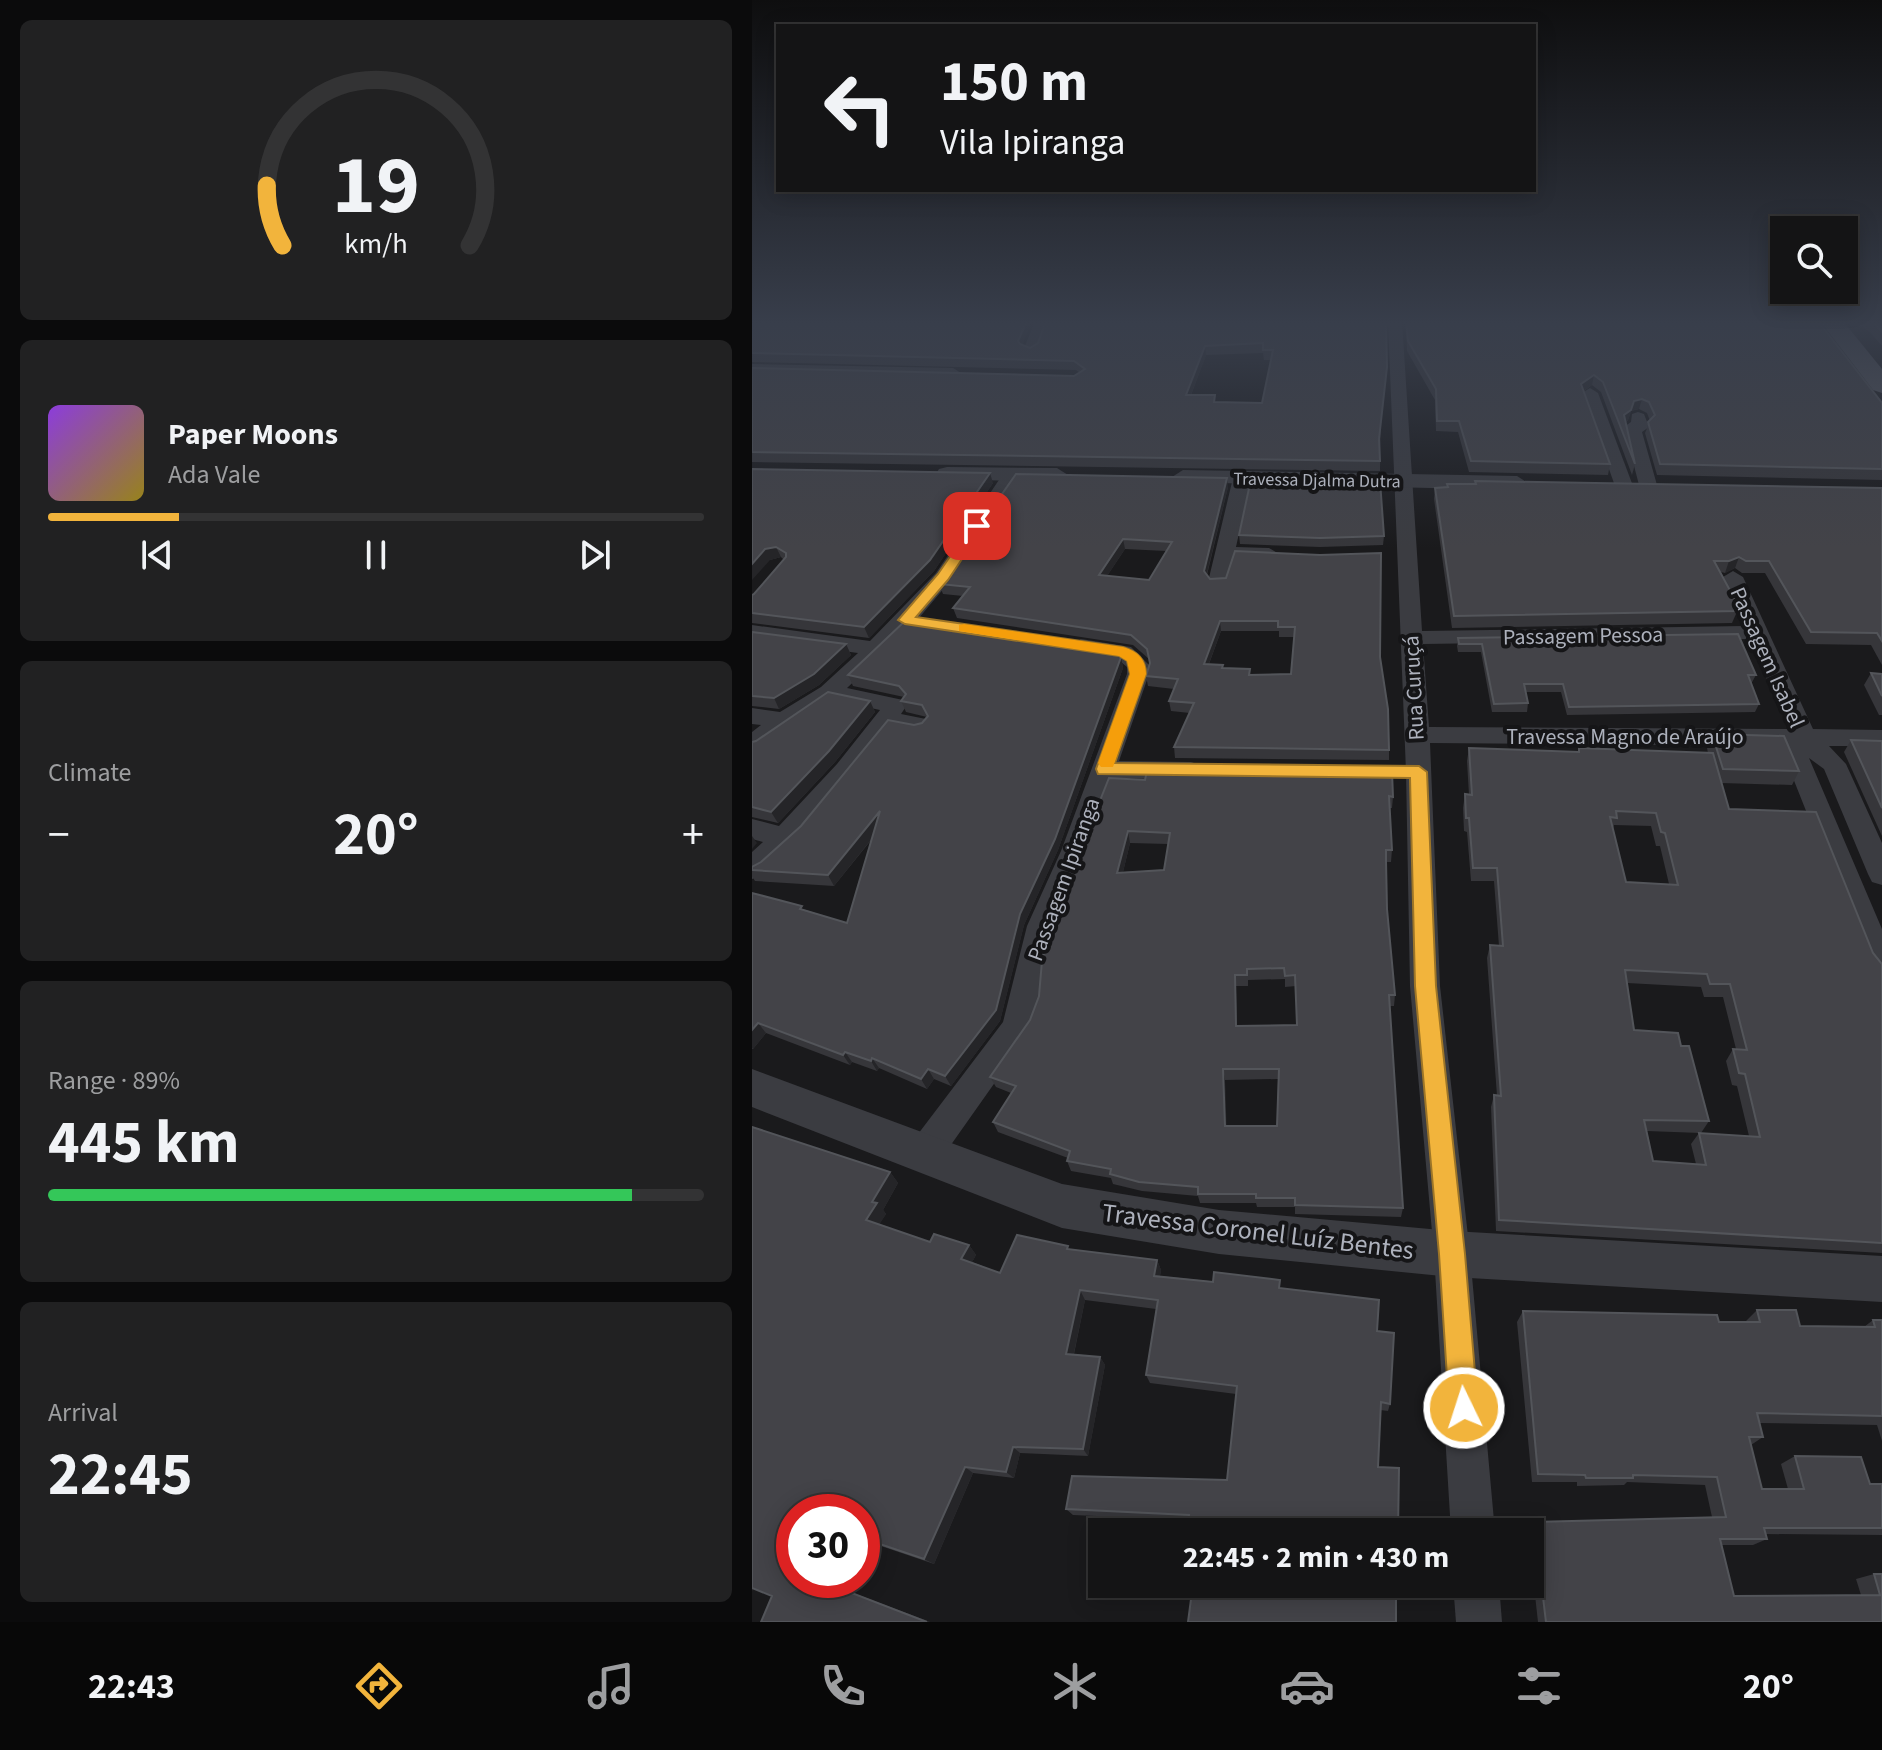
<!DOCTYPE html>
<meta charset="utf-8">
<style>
:root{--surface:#141415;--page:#212122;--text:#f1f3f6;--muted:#9d9ea0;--line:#333334;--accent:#f2b43c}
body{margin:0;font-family:"Source Sans 3",sans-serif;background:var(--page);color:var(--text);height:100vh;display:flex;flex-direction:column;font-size:30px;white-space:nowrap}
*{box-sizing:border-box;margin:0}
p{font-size:26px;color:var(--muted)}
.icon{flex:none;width:44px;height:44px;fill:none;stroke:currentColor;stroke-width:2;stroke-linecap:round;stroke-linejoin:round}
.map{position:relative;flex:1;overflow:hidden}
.sheet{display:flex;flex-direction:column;gap:20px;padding:20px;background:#0b0b0c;width:752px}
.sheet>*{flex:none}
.guide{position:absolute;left:24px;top:24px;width:760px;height:168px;border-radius:0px;box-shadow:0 4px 20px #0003,0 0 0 2px var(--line);background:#141415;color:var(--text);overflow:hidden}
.controls{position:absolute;left:1018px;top:216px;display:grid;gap:16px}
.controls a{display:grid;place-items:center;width:88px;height:88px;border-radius:0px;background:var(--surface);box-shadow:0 4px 20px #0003,0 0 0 2px var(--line);font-size:40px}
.speed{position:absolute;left:24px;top:1494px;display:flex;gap:16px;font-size:40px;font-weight:700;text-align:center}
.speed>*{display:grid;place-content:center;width:104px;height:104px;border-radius:50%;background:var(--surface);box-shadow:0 4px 20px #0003,0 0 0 2px var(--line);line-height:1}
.speed .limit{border:12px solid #d22;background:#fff;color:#111}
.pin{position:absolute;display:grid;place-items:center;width:68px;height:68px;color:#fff;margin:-34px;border-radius:16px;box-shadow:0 4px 12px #0006}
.me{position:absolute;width:88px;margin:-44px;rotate:356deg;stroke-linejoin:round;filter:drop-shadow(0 0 6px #0008)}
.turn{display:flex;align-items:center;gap:28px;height:168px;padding:0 32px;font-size:36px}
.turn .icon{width:104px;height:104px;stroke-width:2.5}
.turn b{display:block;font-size:56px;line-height:68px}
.big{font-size:60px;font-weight:700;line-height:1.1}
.sheet .card{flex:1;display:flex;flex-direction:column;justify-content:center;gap:12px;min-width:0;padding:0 28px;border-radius:12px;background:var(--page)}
.sheet .dial{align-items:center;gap:0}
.dial svg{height:208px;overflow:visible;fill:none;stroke:var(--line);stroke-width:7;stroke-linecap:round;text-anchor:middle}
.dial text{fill:var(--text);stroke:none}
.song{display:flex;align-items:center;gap:24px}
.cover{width:96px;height:96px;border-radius:12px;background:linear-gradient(135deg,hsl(270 70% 55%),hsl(50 70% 35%))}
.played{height:8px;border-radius:4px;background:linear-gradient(90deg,var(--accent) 20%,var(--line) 20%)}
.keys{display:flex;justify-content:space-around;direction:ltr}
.heat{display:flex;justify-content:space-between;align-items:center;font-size:44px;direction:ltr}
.charge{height:12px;border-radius:6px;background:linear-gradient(90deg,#34c759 89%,var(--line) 0)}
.trip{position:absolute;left:336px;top:1518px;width:456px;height:80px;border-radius:0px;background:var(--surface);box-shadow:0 4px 20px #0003,0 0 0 2px var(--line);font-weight:700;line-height:80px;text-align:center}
.tab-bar{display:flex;height:128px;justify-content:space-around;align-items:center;background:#080808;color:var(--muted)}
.tab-bar .icon{width:56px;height:56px}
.tab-bar .current{color:var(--accent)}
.tab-bar b{font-size:36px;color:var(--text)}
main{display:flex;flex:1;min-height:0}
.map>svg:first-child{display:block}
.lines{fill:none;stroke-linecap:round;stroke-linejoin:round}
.minor{fill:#3b3c41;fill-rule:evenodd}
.tertiary{fill:#3b3c41;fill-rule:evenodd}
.primary{fill:#575960;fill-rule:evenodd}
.wall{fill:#36363a;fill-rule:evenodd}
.shaded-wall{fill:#252528}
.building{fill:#434348;stroke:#53555a;stroke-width:2;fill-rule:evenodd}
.route{fill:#f2b43c;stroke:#9d7527;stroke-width:2}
.slow{fill:#f59e0b}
.labels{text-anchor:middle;stroke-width:8;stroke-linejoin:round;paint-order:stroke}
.far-street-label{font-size:18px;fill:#adb1bc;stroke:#151517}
.street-label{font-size:22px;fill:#adb1bc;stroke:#151517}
.near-street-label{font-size:26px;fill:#adb1bc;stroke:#151517}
</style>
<main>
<section class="sheet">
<div class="card dial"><svg viewBox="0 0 100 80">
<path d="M14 69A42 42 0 1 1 86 69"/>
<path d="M14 69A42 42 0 0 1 8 46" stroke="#f2b43c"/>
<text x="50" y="56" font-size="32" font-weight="700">19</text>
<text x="50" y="72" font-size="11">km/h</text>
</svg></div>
<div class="card">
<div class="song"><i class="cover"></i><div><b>Paper Moons</b><p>Ada Vale</p></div></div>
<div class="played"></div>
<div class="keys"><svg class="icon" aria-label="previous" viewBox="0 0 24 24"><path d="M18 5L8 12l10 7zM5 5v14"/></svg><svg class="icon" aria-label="pause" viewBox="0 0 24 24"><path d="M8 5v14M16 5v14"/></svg><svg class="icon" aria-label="next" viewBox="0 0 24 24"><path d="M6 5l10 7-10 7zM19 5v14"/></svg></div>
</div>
<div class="card"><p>Climate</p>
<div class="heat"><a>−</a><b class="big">20°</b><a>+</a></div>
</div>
<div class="card"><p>Range · 89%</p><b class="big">445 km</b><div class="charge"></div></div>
<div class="card"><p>Arrival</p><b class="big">22:45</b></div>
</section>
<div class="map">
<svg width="1130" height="1622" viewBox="0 0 1130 1622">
<rect width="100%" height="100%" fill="#1a1a1c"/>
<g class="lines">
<g class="minor">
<polygon points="283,321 297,321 285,351 278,355 271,351"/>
<path d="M636,321H650L670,631L992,626L971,577L981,571L991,577L1061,729L1130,730V746H1077L1094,764L1130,843V885L1120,882L1116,874L1072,769L1057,758L1130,929V976L1119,973L1115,964L1033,758L1037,746L678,743L688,986L718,1254L743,1532H699L682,1254L658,986L654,772ZM997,639L1037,729L677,727L671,644Z"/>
<polygon points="0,364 201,368 209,373 201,378 0,374"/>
<polygon points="838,388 846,393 881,486 878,490 866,490 863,486 830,393"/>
<polygon points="886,412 892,414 897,427 890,432 905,485 896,490 887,485 872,427 879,422 880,414"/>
<path d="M259,470L268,475L198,581L161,625L95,688L151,700L155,705L149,714L174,719L178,725L174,731L166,733L139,728C117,761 33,868 0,879V852L11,842L0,839V819L27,826L85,764L128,710L81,700L9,750L0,752V732L9,725L0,724V708L28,712L69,687L106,653L0,639V625L118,641L184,573L253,471Z"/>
<polygon points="490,473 499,478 484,547 517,548 527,554 517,560 481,558 476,582 466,588 456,582 481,478"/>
<polygon points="329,639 379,647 397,665 397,674 367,761 439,762 448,765 452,771 448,777 439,780 361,778 335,851 303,926 291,972 288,1006 280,1030 184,1166 172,1171 160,1166 155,1154 160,1142 251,1022 275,926 309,851 375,674 375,667 364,658 321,651 318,646"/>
<polygon points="701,1584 747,1584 750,1622 704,1622"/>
</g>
<g class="tertiary">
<polygon points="195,467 305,468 316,475 305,482 187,479 184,474 187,469"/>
<polygon points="431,470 765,476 776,483 765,490 423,482 420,477"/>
<polygon points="0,1069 310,1184 467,1210 700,1231 1130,1256 1130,1302 700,1277 467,1254 310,1228 0,1107"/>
</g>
<polygon class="primary" points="1068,321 1091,321 1130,369 1130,393 1121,390"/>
</g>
<g class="wall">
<path d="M0,321H280L270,345L278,348L630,321L628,471L0,462V368L322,376L328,373L324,370L0,362ZM511,353L512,360H519L510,403L464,402L439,395L454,355Z"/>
<polygon points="654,321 1070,321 1069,324 1130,403 1130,480 905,475 893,433 898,421 895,413 887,409 879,411 876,420 873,423 883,464 880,475 849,392 840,385 832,391 858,464 856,475 717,472 706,432 684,431 683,400 655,351"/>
<polygon points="1094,321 1130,321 1130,346 1118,332 1109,326 1099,326"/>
<polygon points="0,469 241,483 182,571 117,638 0,623 0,595 2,594 32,560 29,557 18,560"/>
<polygon points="723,481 1130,488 1130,665 1119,645 1054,644 1013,573 990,573 983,568 973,573 969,572 987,607 980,623 700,628 682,499 683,488 695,487 695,484 723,484"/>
<path d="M476,487L455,575L458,579L628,657L637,750V760L423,758L422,747L438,713L419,711L417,701L422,689L396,686L394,676L398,664L397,659L381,645L205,618L201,608L211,596L191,594L187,584ZM373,549L414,551L397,580L355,576ZM469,631H527V637H542L539,674L498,675V669H471L457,664Z"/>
<polygon points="487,535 632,536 631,545 568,547 488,544"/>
<polygon points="0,632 94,644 99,655 67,685 27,709 0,706"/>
<polygon points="706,638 1004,675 999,684 1007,704 1003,712 815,715 809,692 774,692 776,703 775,712 740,712 729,652 706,652 705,646"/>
<polygon points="369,657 371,668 306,850 272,925 248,1021 199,1086 182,1079 175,1089 127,1068 125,1071 100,1062 98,1065 14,1033 1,1049 0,1049 0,893 95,923 120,839 82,886 3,881 0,876 0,867 9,862 162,725 170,723 175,717 154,712 149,701 152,697 101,686 96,675"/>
<polygon points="1119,673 1130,674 1130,715 1127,715 1112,685"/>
<polygon points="118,701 123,712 83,762 26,823 0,817 0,742"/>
<path d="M960,734L1047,771L1040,785L969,783L977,809L1121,953L1130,964V1253L744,1231L739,1107L742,1095L745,1096L735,958L738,945L747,946L742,881H719L715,832L712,831L711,808L713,794L717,795L715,761L717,748L826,752L827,748L956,753L955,748ZM862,825L899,826L904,846H908L917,884L874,882L861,829ZM875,983L949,987L952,997H971L984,1049H981L974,1061L980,1085L985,1086L997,1136L947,1133L939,1144L944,1164L901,1161L895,1131L949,1133L957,1121L929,1046L882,1030Z"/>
<polygon points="1099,740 1130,741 1130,836 1092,752"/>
<path d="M357,778L641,797L640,808H638L640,850L639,862H634L635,909L643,995L642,1006H637L651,1208L649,1217L543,1214V1207H505L504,1203H448L446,1196L390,1191L361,1184L359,1178L319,1171L315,1161L316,1158L246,1132L241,1122L259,1093L244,1087L238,1077L278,1020ZM378,843L416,844L412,870L371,872ZM533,979V987L544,986L545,1025L485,1026L484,986H496V980ZM526,1079L525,1126H474L473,1080Z"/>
<polygon points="0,1127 138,1172 146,1183 131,1210 134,1214 127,1224 178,1242 217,1245 224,1255 220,1262 248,1273 318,1250 405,1260 409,1270 408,1276 528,1288 625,1331 638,1404 636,1411 628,1410 436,1520 321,1515 314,1509 475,1480 484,1394 398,1383 394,1375 404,1309 333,1300 322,1354 348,1357 353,1365 336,1456 268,1453 262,1478 221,1473 182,1564 120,1543 110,1562 110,1512 42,1580 101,1580 96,1591 178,1622 9,1622 20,1596 1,1588 0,1591"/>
<polygon points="1005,1310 1048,1326 1112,1327 1121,1320 1130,1320 1130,1441 1125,1425 1007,1423 1011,1437 999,1445 1010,1489 1036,1489 1029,1464 1043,1456 1118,1484 1130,1484 1130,1535 1013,1534 1015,1539 1001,1545 970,1545 982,1596 1109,1595 1104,1579 1122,1574 1130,1574 1130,1622 786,1622 778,1550 778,1532 776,1532 775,1528 782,1522 960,1517 953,1485 875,1482 872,1485 825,1486 825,1482 780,1482 765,1322 771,1311 967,1322 993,1322"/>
</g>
<g class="shaded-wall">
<polygon points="275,321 280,321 268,350 266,341"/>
<polygon points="453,346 454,355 435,405 434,395"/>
<polygon points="842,375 840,385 827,394 829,384"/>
<polygon points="890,399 887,409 879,411 876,420 869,426 872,415 882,401"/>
<polygon points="238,473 241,483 182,571 117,638 112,627"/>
<polygon points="475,478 476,487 453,581 452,571"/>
<polygon points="371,539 373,549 349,585 347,575"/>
<polygon points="24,547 29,557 18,560 0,580 0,564 13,549"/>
<polygon points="987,557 983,568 973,573 977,561"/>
<polygon points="468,621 469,631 453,674 452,664"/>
<polygon points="94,644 99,655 67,685 27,709 22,698"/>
<polygon points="369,657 371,668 306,850 272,925 248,1021 199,1086 193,1076 268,914"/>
<polygon points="118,701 123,712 83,762 26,823 19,812"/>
<polygon points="128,811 133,822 82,886 76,875"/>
<polygon points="376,831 378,843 368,884 365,873"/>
<polygon points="0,836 5,843 0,849"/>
<polygon points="483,975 484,986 485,1036 484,1026"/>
<polygon points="6,1023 14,1033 1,1049 0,1048 0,1030"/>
<polygon points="93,1052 100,1062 98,1065 91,1055"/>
<polygon points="120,1058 127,1068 125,1071 119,1061"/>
<polygon points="176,1069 182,1079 175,1089 169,1079"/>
<polygon points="471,1069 473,1080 475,1136 473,1126"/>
<polygon points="138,1172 146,1183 131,1210 134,1214 124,1230 114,1220 120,1202"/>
<polygon points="217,1245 224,1255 217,1268 209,1259"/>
<polygon points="405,1260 409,1270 406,1285 402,1276"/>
<polygon points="328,1290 333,1300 320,1362 314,1354"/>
<polygon points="348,1357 353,1365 336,1456 331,1449"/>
<polygon points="261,1447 268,1453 262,1478 254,1472"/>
<polygon points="213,1467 221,1473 182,1564 172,1559"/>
<polygon points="110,1539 120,1543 110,1562"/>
<polygon points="87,1580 101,1580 96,1591 178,1622 175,1622 84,1587"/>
</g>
<g class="building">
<path d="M0,321H275L266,341L268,344L278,348L286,343L294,321L634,322L635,367L627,439L628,461L0,452V368L322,376L333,369L322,361L0,353ZM511,343V350H521L510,403L462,402L463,395H434L453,346Z"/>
<polygon points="654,321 1066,321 1130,403 1130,469 908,464 896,422 903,415 897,402 890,399 882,401 879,410 872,415 883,464 851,382 842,375 829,384 858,464 719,461 707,421 685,421 684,389 656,341"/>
<polygon points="1120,321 1130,321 1130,332 1121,322"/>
<polygon points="0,469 238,473 178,560 112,627 0,613 0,595 2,594 34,557 34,553 24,547 13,549 0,564"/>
<path d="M264,474L475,478L452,571L458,579L474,578L483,551L568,555L629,553L628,657L636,709L637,750L422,747L442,703L417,701L426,679L394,676L398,663L395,649L379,635L201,608L218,587L187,584ZM371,539L420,542L397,580L347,575ZM468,621H526V627H543L539,674L497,675L498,669L470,668L471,665L452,664Z"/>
<polygon points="499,479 628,481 632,536 568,538 487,535"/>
<polygon points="723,481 1130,488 1130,641 1125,633 1059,632 1017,561 994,561 987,557 977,561 962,561 987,607 983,607 985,611 702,616 683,488 696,487 695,484 724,484"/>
<polygon points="155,619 361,650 369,657 303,839 268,914 244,1010 193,1076 176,1069 169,1079 120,1058 119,1061 93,1052 91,1055 6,1023 0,1030 0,893 50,906 48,909 95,923 128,811 76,875 0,870 0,867 9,862 49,826 136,720 162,725 170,723 176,716 170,705 149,701 154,694 147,686 96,675"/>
<polygon points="0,632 94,644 62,674 22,698 0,696"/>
<polygon points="986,634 1004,675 996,675 1007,704 817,707 811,684 772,684 776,703 742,704 730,644 707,644 706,638"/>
<polygon points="1119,673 1130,674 1130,696"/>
<polygon points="76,692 118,701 77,751 19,812 0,807 0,742 4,741"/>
<polygon points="960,734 1032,736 1047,771 971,769"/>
<polygon points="1099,740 1130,741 1130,808"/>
<path d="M717,748L827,752V748L961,753L977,809L1064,812L1121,953L1130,964V1243L747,1220L742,1095L749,1096L738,945L751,946L745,868H721L717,818H714L713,794L720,795ZM864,811L904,813L909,832L913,833L926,885L874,882L858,817L865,818ZM873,970L955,974L958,984H978L995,1050L981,1049L987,1073L993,1074L1008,1137L947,1133L954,1165L901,1161L892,1120L957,1121L937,1046H929L926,1033L882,1030Z"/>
<path d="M411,770L640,772L641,797L637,796L640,850H634V861L635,909L643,995H637L651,1208L543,1205V1198H504V1194H446V1187L387,1182L358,1174L359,1169L315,1161L318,1151L241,1122L264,1086L238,1077L278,1020L287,996L290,961L302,916L357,778L393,780L395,771ZM376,831L418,833L412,870L365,873ZM532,968L533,976L543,975L545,1025L484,1026L483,975H495V969ZM471,1069H527L525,1126H473Z"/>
<polygon points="0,1127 138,1172 120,1202 125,1203 114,1220 178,1242 182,1234 217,1245 209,1259 248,1273 265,1235 316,1246 315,1249 405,1260 402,1276 461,1282 462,1272 528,1280 527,1288 627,1300 625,1331 642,1333 638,1404 629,1402 626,1467 647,1468 646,1532 435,1532 437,1515 314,1509 320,1476 475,1480 485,1386 394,1375 406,1300 328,1290 314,1354 348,1357 331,1449 261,1447 254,1472 213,1467 172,1559 110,1538 110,1512 42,1512 42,1580 87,1580 84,1587 175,1622 9,1622 20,1596 0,1588"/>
<polygon points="1005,1310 1044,1310 1048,1326 1123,1327 1121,1320 1130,1320 1130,1416 1005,1413 1011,1437 997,1437 1010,1489 1052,1489 1043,1456 1109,1457 1118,1484 1130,1484 1130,1528 1012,1528 1015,1539 968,1539 982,1596 1128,1595 1122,1574 1130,1574 1130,1622 794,1622 782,1522 974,1517 965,1477 881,1475 881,1478 834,1478 833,1475 786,1474 771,1311 965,1315 967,1322 1008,1322"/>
<polygon points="441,1584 644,1584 644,1622 436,1622"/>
</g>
<linearGradient id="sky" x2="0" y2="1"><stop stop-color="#0e0e0f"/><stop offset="0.59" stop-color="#383e4b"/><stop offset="1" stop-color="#383e4b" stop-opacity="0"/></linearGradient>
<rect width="1130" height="548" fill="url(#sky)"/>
<path class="route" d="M221,523L232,526L196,580L164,617L371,647C385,651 394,659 394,674L363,763L667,766L675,772L684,986L713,1254L726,1408L722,1418L712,1422L702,1418L697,1408L687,1254L663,986L658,778L346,774L344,769L378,674L375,661L367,656L153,624L146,620L186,574Z"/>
<path class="slow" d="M212,624L371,647C385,651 394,659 394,674L361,767H349L346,763L378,674L375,661L367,656L207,631V625Z"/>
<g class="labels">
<g class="far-street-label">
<text transform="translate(565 480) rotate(1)" y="6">Travessa Djalma Dutra</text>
</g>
<g class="street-label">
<text transform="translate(831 635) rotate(-1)" y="8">Passagem Pessoa</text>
<text transform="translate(1016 657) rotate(66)" y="8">Passagem Isabel</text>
<text transform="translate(661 688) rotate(-93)" y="8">Rua Curuçá</text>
<text x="873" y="744">Travessa Magno de Araújo</text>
<text transform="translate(311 879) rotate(-70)" y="8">Passagem Ipiranga</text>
</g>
<g class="near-street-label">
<text transform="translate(506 1231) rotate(7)" y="9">Travessa Coronel Luíz Bentes</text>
</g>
</g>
</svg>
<div class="controls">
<a><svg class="icon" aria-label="search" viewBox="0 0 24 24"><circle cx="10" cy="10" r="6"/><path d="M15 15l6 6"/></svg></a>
</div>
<div class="speed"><div class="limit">30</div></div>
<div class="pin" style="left:225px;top:526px;background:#d93025"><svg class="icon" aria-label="arrive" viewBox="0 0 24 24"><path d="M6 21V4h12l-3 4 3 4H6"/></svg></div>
<svg class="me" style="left:712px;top:1408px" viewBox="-20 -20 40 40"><circle r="17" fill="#f2b43c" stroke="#fff" stroke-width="3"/><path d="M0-11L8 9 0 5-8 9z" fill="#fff"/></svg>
<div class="trip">22:45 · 2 min · 430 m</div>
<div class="guide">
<div class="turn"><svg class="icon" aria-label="left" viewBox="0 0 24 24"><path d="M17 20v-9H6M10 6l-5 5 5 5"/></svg><div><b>150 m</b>Vila Ipiranga</div></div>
</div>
</div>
</main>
<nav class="tab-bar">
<b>22:43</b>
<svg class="icon current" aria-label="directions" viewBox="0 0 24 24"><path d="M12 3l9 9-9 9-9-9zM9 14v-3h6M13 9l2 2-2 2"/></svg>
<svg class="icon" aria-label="music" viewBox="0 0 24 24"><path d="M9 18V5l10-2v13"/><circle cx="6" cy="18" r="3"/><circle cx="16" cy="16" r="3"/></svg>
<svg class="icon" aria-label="phone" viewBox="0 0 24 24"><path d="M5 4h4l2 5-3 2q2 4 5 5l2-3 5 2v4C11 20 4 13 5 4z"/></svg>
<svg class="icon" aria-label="climate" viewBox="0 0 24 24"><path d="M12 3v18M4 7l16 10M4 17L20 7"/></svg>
<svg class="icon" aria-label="car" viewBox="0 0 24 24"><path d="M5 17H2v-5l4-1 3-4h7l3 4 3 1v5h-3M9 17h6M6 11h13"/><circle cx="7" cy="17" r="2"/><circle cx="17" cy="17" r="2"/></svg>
<svg class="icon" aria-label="filters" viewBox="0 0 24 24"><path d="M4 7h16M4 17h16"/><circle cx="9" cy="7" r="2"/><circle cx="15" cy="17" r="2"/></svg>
<b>20°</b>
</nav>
